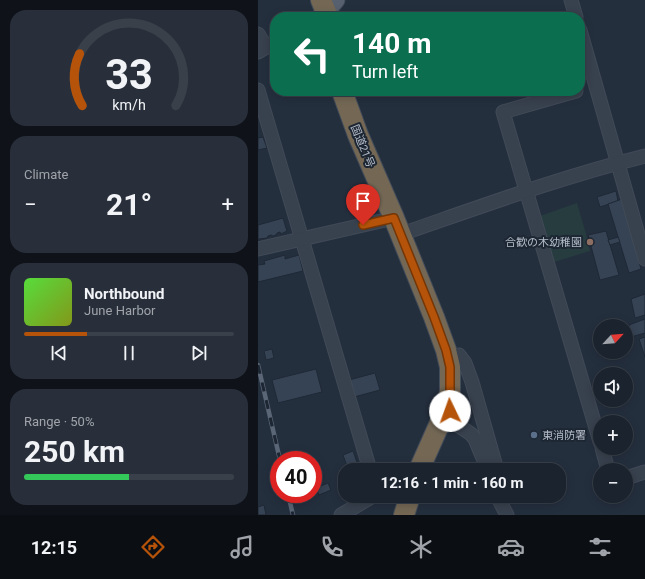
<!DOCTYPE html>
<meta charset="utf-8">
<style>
:root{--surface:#1b232e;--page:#282f3a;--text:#f1f3f6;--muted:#a0a4aa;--line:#39404a;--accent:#b45309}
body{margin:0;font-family:Roboto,"Noto Sans JP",sans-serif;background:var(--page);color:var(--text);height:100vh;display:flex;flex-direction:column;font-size:15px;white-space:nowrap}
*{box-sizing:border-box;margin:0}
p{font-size:13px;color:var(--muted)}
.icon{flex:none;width:22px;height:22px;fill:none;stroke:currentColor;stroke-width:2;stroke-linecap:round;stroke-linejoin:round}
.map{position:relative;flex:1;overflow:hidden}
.side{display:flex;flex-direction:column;gap:10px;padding:10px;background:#0f1319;width:258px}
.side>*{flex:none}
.hud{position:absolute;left:12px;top:12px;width:315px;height:84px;border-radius:16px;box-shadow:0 2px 10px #0003,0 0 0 1px var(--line);background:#0b6e4f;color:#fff;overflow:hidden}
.needle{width:26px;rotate:64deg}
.tools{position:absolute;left:335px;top:319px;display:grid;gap:8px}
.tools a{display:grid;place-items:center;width:40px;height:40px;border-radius:50%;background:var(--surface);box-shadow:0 2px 10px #0003,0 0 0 1px var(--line);font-size:20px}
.speed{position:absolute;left:12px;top:451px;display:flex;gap:8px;font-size:20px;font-weight:700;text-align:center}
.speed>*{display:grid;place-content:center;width:52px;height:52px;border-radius:50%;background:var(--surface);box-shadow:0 2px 10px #0003,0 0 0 1px var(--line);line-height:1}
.speed .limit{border:6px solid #d22;background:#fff;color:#111}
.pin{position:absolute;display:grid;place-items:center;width:34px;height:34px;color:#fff;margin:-41px -17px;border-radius:50% 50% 50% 0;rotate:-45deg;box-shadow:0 0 4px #0007}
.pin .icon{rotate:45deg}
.me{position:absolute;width:44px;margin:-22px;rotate:357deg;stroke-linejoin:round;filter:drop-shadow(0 0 3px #0008)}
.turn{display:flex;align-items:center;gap:14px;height:84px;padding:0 16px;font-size:18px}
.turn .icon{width:52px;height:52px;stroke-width:2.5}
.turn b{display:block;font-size:28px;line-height:34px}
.big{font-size:30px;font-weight:700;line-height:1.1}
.side .widget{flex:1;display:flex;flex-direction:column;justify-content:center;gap:6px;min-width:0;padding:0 14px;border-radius:16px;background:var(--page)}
.side .dial{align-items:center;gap:0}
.dial svg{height:104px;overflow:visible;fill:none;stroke:var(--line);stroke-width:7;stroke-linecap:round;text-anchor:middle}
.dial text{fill:var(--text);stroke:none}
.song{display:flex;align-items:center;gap:12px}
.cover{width:48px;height:48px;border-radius:6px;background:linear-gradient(135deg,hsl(110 70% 55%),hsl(70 70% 35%))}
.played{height:4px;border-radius:2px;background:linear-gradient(90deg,var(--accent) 30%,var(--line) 30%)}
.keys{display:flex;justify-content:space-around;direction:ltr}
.heat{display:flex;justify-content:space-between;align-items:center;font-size:22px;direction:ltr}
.charge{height:6px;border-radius:3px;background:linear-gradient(90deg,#34c759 50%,var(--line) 0)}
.trip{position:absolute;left:80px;top:463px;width:228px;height:40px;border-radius:16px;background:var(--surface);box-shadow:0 2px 10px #0003,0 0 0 1px var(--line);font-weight:700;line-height:40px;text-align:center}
.dock{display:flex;height:64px;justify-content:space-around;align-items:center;background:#0b0e12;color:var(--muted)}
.dock .icon{width:28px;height:28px}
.dock .selected{color:var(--accent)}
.dock b{font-size:18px;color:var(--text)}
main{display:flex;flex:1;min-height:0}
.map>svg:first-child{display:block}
.green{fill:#263c3f}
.building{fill:#364354;stroke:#1f2835}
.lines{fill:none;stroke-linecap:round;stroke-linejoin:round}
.minor-casing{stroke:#414a57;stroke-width:15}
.major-casing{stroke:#414a57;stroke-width:19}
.highway-casing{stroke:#434c59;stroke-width:22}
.minor{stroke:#38414e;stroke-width:13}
.major{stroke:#56606e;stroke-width:17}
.highway{stroke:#746855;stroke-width:20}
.rail-casing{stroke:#5a6575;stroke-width:4.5}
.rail{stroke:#1d2633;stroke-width:3;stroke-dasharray:9;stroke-linecap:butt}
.route-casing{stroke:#753606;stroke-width:10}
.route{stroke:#b45309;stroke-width:7}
.education-dot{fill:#8d6e63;stroke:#1d2633;stroke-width:1.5}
.service-dot{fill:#5c6f8a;stroke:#1d2633;stroke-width:1.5}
.labels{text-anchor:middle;stroke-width:4;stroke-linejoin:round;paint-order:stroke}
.street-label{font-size:11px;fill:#b4bcc9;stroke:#1d2633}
.poi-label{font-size:11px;fill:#b4bcc9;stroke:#1d2633;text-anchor:end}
</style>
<main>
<section class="side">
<div class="widget dial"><svg viewBox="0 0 100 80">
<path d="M14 69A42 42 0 1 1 86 69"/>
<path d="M14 69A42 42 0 0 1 12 29" stroke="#b45309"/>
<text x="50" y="56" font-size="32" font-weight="700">33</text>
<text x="50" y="72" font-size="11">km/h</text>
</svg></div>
<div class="widget"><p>Climate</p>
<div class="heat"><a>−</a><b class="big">21°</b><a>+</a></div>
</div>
<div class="widget">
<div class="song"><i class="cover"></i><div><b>Northbound</b><p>June Harbor</p></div></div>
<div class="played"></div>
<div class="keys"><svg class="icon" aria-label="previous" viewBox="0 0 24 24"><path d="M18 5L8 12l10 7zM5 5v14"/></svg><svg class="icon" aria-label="pause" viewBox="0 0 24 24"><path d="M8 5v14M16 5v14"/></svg><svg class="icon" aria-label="next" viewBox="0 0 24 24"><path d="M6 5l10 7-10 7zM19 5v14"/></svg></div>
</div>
<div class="widget"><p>Range · 50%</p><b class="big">250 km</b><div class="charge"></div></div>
</section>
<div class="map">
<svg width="387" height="515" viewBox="0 0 387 515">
<rect width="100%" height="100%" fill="#242f3e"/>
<polygon class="green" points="319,203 328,234 332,251 296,262 282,216"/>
<g class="building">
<polygon points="5,137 9,148 0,150 0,138"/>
<polygon points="358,191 360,201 342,207 339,197"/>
<polygon points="364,199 383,269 371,273 350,204"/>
<polygon points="25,218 29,231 23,234 22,232 19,233 18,235 15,236 13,235 10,236 9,238 1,239 0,241 0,225"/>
<polygon points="348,231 361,275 342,280 330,235"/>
<polygon points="360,237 362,242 352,245 350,240"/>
<polygon points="27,255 27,259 41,255 45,271 0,282 0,265 7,264 6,261"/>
<polygon points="387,294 387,315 377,318 373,299"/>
<polygon points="387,319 387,333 373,337 371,325"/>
<polygon points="387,337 387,357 381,339"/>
<polygon points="14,349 16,358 8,360 6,351"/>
<polygon points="58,369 64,392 20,403 14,380"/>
<polygon points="117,373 122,390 96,397 91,380"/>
<polygon points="95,451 100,465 90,469 85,455"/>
<polygon points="70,483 73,490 61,495 58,488"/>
<polygon points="6,505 8,515 0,515 0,507"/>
</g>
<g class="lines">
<g class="minor-casing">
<g id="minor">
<polyline points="313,0 318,17"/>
<polyline points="322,30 387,259"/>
<polyline points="0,34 8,47"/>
<polyline points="0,52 17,42"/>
<polyline points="0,90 112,470"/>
<polyline points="318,91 245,112 342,442"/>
<path d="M152,231C230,204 307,176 387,156"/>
<polyline points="0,249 136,218"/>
<polyline points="201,355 207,363 214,382 239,470"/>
<polyline points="190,402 195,422 213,434 217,439 230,470"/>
<polyline points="344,448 350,470"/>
<polyline points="368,478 387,472"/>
<polyline points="239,496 249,515"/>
<polyline points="83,515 115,496"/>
</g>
</g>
<g class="major-casing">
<polyline id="major" points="62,17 68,12 78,0"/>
</g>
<g class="highway-casing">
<g id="highway">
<polyline points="63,0 70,17"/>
<polyline points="84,91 100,135 136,218 176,317 188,350 192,367 192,391 190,400 181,425 161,470"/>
<polyline points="146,515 152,496"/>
</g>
</g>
<use href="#minor" class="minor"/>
<use href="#major" class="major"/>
<use href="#highway" class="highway"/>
<g class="rail-casing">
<g id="rail">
<polyline points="0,365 22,460"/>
<polyline points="30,494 35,515"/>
</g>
</g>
<use href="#rail" class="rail"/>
</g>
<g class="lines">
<g class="route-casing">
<polyline id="route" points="105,225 136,218 176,317 188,350 192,367 192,391 190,400 192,411"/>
</g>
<use href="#route" class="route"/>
</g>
<circle class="education-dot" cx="332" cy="242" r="4"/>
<circle class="service-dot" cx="276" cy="435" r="4"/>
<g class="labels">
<g class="street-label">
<text transform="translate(105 146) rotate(68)" y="4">国道21号</text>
</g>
<g class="poi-label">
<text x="324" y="246">合歓の木幼稚園</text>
<text x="284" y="439" text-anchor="start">東消防署</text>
</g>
</g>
</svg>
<div class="tools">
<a><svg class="needle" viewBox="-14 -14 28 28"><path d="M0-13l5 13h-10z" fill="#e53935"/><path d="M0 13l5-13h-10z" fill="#a0a4aa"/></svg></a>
<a><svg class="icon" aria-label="sound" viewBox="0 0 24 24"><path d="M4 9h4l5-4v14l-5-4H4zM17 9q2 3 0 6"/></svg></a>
<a>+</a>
<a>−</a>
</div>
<div class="speed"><div class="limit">40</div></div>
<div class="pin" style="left:105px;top:225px;background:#d93025"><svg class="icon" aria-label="arrive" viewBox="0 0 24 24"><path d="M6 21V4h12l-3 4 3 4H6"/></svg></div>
<svg class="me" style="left:192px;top:411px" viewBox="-20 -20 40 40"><circle r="19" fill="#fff"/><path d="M0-13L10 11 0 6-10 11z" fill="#b45309"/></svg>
<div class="trip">12:16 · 1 min · 160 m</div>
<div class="hud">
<div class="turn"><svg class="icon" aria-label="left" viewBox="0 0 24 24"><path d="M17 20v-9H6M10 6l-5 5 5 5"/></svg><div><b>140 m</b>Turn left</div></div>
</div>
</div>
</main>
<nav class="dock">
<b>12:15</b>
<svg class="icon selected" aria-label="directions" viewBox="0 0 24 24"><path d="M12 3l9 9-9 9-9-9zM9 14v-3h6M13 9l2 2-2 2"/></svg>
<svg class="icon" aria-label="music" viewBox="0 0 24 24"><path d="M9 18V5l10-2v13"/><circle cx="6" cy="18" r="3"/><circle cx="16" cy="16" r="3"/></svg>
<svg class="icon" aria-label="phone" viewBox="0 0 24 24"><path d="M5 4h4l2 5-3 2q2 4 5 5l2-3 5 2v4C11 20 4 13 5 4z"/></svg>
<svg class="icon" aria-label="climate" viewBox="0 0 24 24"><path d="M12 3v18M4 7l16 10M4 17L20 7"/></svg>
<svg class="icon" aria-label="car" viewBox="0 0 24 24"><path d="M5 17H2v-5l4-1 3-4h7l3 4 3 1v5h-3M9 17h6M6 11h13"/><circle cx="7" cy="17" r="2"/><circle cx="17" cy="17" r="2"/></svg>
<svg class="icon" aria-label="filters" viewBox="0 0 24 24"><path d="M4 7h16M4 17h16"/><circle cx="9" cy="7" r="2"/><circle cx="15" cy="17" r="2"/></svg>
</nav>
